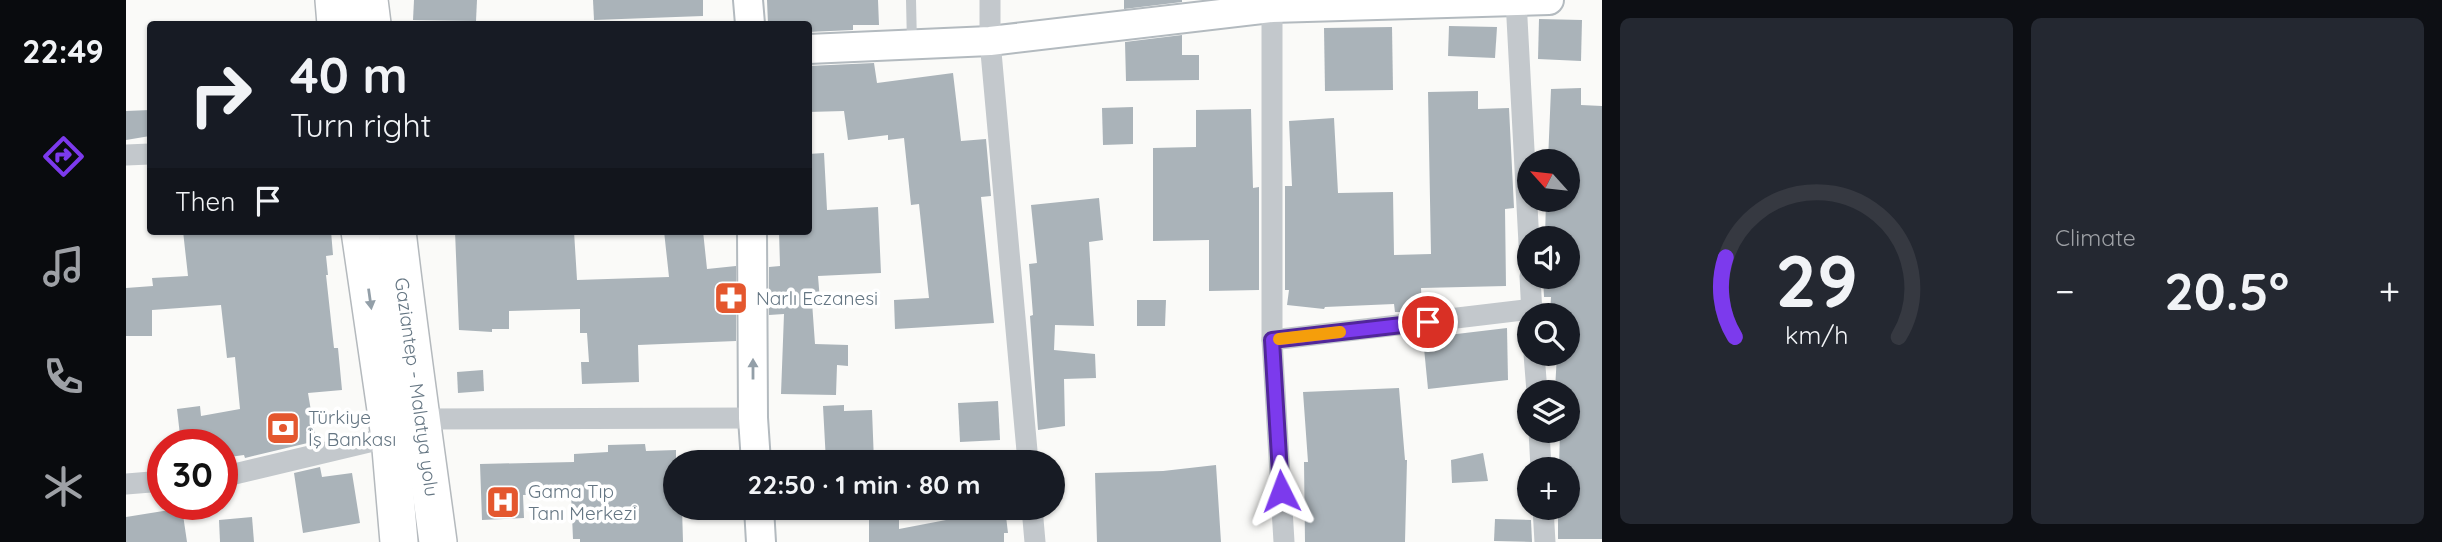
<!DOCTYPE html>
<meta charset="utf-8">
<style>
:root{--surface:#171b24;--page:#242831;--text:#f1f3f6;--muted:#9ea1a6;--line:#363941;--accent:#7c3aed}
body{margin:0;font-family:Quicksand,sans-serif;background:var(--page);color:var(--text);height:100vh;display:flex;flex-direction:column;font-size:26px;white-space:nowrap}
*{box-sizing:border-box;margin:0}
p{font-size:23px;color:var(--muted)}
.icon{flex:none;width:38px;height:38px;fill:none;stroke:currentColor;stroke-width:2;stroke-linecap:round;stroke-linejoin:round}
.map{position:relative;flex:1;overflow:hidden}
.side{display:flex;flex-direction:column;gap:18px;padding:18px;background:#0d0f14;width:840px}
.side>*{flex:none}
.hud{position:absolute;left:21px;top:21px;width:665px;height:214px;border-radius:7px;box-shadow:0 2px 5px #0004;background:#171b24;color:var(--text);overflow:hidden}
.needle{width:46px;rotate:297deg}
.controls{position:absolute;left:1391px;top:149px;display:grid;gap:14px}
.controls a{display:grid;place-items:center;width:63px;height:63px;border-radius:50%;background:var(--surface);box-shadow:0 2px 5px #0004;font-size:35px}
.speed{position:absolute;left:21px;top:429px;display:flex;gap:14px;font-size:35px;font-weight:700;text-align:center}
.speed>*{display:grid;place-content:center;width:91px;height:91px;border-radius:50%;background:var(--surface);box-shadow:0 2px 5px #0004;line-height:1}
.speed .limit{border:10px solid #d22;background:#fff;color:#111}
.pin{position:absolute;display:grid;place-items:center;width:60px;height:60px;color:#fff;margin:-30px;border:4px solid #fff;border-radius:50%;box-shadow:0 2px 7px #0007}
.me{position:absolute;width:77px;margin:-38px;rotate:357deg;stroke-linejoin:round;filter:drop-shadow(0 0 5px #0008)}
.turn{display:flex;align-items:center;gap:24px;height:147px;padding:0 28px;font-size:32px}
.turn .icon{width:91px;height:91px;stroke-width:2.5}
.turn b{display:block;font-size:49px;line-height:60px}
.then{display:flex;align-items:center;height:66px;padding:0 28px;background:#0003;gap:14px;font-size:26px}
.big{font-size:52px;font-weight:700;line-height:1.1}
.side .card{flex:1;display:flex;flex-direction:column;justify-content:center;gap:10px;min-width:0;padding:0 24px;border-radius:10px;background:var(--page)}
.side .dial{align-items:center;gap:0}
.dial svg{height:182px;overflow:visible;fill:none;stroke:var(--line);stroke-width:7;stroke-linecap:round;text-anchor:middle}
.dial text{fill:var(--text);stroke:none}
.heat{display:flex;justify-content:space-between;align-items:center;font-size:38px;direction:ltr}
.side .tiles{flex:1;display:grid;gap:18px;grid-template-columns:repeat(2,1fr)}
.trip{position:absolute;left:537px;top:450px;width:402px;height:70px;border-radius:35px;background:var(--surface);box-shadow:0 2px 5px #0004;font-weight:700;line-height:70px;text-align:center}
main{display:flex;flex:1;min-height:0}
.menu{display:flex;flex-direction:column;width:126px;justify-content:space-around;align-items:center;background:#090b0e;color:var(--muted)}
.menu .icon{width:49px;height:49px}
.menu .on{color:var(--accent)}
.menu b{font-size:32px;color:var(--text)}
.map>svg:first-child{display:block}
.building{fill:#aab3b9}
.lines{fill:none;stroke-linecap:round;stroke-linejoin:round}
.secondary-casing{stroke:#b3babf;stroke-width:32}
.highway-casing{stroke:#b4b9bd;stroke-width:40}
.lane{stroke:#c3c8cc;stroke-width:10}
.street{stroke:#c3c8cc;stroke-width:21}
.secondary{stroke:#fff;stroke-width:28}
.highway{stroke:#fff;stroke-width:37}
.oneway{fill:#939fa8}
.route-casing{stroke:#51269a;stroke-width:18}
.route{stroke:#7c3aed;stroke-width:12}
.slow{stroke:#f59e0b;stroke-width:12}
.labels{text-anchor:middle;stroke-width:7;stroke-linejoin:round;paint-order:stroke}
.poi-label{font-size:19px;fill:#657683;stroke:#fff;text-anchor:start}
.street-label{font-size:19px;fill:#657683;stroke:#fff}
</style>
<main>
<nav class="menu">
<b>22:49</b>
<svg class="icon on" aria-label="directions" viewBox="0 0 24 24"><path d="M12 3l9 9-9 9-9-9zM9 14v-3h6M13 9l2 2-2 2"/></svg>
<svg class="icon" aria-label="music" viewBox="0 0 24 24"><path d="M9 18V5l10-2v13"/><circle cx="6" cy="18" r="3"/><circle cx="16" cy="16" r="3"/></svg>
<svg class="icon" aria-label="phone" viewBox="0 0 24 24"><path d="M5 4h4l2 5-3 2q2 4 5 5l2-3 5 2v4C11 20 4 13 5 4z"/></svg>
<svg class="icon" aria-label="climate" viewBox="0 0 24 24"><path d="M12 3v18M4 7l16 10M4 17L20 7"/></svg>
</nav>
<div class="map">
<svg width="1476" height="542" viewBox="0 0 1476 542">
<rect width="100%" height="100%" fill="#fafaf8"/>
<g class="building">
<polygon points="288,0 351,0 350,21 287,20"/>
<polygon points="467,0 577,0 577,16 468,20"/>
<polygon points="641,0 752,0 753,25 727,25 727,30 682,32 682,24 642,24"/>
<polygon points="998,0 1056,0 1056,2 998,9"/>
<polygon points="1413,19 1456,20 1455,61 1412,59"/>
<polygon points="1323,26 1371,27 1369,58 1322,56"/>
<polygon points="1266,27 1267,90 1199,91 1198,28"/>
<polygon points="1056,35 1056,55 1073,55 1073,80 1000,81 999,42"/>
<polygon points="748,63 751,83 827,73 835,141 860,139 865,196 855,197 868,323 769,329 768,300 803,298 793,204 785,205 778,138 762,140 762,135 722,140 718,111 682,112 682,66"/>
<polygon points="1455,88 1455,105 1476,106 1476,539 1432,539 1432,508 1442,508 1442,469 1433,469 1434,430 1442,430 1442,390 1429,390 1431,354 1442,354 1442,315 1424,315 1425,297 1418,297 1417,276 1442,276 1442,238 1419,238 1420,200 1442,200 1442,161 1422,161 1425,89"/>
<polygon points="1352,91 1352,109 1383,108 1388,208 1379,209 1380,286 1295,288 1296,309 1274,312 1269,312 1268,304 1199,307 1198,309 1161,305 1163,290 1159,290 1159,186 1166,186 1163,121 1208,118 1212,193 1267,192 1268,255 1305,254 1302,92"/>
<polygon points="1007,107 1007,144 977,145 976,108"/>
<polygon points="1125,109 1127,188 1133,187 1133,290 1083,291 1083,240 1027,241 1027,148 1070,147 1070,110"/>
<polygon points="24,110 24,136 0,140 0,111"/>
<polygon points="698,153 701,210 752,207 755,273 692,276 694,301 686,302 689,344 722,345 722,366 711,365 710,395 655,394 658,314 643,315 643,267 654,266 653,231 682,231 682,154"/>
<polygon points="973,198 977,240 963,242 968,326 929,325 928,350 969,354 970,378 938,379 939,426 912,430 904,316 907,315 903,264 911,263 905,205"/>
<polygon points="57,231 205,231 207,255 200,256 202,275 200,275 208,348 212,348 216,390 182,393 190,441 119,458 118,455 96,458 96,444 55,444 51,409 74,406 75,416 114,409 109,357 101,358 95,305 26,310 26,336 0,336 0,288 27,286 26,278 62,276"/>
<polygon points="329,231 448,231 451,280 543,277 538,231 577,231 581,269 610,266 610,341 512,345 513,382 456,384 455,362 463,362 461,333 454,333 454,309 383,311 383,329 366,329 366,332 333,330"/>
<polygon points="1011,300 1040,300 1039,326 1011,326"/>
<polygon points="1381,328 1382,380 1302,389 1297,338"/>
<polygon points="357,370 358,391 332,393 331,372"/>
<polygon points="1273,388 1279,460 1281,460 1279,542 1179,542 1178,462 1182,462 1177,392"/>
<polygon points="872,401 874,440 834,442 832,403"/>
<polygon points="718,405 718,411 746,410 748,462 700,462 697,406"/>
<polygon points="519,444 520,451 550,450 550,508 556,508 557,542 454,542 454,539 447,539 445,493 397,495 398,518 356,520 354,464 448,462 448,454 482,452 482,445"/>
<polygon points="1357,453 1362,481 1326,483 1325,460"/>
<polygon points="1090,465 1095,542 971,542 969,473 1037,471"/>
<polygon points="194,467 196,477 226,473 234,523 177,533 168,473"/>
<polygon points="56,508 61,542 0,542 0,517"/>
<polygon points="743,508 762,508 762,518 773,518 773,529 820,520 820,511 879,508 882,533 878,533 878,542 743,542"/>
<polygon points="126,517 128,542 94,542 93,520"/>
<polygon points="1369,519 1405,520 1406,542 1368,541"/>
</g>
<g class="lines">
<g class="secondary-casing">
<g id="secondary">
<polyline points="622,0 624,24"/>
<polyline points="682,49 864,41 1146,8 1423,0"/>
<polyline points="626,231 627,418 630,462"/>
<polyline points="633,508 635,542"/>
</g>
</g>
<g class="highway-casing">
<g id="highway">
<polyline points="208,0 210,24"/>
<polyline points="243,0 246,24"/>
<polyline points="234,231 264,437 273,542"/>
<path d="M271,231C283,335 298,438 312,542"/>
</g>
</g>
<polyline class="lane" points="785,0 786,44"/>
<g class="street">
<polyline points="864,0 864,41 902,462"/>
<polyline points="1146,0 1146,340 1158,542"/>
<polyline points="1390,0 1404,262"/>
<polyline points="0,155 24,154"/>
<polyline points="1404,276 1406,315"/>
<polyline points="1146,340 1406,309"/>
<polyline points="1408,354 1411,392"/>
<polyline points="296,419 627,418"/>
<polyline points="1413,430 1415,469"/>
<polyline points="96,477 264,437"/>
<polyline points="0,484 37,481"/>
<polyline points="906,508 909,542"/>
<polyline points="1417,508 1419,542"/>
</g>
<use href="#secondary" class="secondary"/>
<use href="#highway" class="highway"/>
</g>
<defs><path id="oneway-solid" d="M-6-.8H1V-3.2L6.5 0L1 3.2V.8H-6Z" transform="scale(1.75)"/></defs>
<g class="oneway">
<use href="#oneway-solid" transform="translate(244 299) rotate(82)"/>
<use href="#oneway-solid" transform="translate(627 369) rotate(-90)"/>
</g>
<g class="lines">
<g class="route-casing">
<polyline id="route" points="1155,491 1146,340 1302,322"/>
</g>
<use href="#route" class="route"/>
<polyline class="slow" points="1153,339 1214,332"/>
</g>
<defs>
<g id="pharmacy-square" transform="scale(1.75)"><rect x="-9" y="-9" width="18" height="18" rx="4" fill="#e4572e" stroke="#fff"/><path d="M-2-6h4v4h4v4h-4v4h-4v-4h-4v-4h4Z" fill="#fff"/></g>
<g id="bank-square" transform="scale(1.75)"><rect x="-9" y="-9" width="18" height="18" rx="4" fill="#e4572e" stroke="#fff"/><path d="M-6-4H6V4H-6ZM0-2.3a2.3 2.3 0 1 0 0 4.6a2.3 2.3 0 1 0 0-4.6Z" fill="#fff"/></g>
<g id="hospital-square" transform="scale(1.75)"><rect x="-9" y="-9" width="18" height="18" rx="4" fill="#e4572e" stroke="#fff"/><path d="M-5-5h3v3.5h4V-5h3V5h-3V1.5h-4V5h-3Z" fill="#fff"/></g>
</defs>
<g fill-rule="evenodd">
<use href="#pharmacy-square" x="605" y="298"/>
<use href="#bank-square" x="157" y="428"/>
<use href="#hospital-square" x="377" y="502"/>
</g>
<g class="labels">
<g class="poi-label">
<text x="630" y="305">Narlı Eczanesi</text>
<text x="182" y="424">Türkiye<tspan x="182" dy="22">İş Bankası</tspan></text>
<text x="402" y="498">Gama Tıp<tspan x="402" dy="22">Tanı Merkezi</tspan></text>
</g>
<g class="street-label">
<text transform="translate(291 387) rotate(82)" y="7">Gaziantep - Malatya yolu</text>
</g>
</g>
</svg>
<div class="controls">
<a><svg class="needle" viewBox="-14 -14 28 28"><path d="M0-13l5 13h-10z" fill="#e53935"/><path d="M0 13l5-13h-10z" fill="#9ea1a6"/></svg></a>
<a><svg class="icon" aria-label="sound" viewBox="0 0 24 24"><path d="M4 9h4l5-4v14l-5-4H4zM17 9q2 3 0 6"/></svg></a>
<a><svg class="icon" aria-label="search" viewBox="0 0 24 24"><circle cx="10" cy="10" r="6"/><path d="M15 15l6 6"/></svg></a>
<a><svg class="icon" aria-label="layers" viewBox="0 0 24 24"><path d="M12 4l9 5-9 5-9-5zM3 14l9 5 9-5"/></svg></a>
<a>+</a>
</div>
<div class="speed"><div class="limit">30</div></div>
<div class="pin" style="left:1302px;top:322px;background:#d93025"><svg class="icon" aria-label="arrive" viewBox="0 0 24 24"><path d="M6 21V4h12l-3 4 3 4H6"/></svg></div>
<svg class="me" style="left:1155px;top:491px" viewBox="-20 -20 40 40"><path d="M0-17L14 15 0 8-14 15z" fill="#7c3aed" stroke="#fff" stroke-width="4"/></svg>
<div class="trip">22:50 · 1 min · 80 m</div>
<div class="hud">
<div class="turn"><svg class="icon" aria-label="right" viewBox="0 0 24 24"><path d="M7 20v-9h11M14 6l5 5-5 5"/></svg><div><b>40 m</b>Turn right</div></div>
<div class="then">Then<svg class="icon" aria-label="arrive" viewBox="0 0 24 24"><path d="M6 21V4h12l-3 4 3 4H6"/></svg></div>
</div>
</div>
<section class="side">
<div class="tiles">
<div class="card dial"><svg viewBox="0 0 100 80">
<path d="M14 69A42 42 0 1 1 86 69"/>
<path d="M14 69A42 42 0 0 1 10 34" stroke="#7c3aed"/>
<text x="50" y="56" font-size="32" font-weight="700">29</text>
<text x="50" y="72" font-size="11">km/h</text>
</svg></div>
<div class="card"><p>Climate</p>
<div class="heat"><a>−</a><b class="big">20.5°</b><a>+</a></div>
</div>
</div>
</section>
</main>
